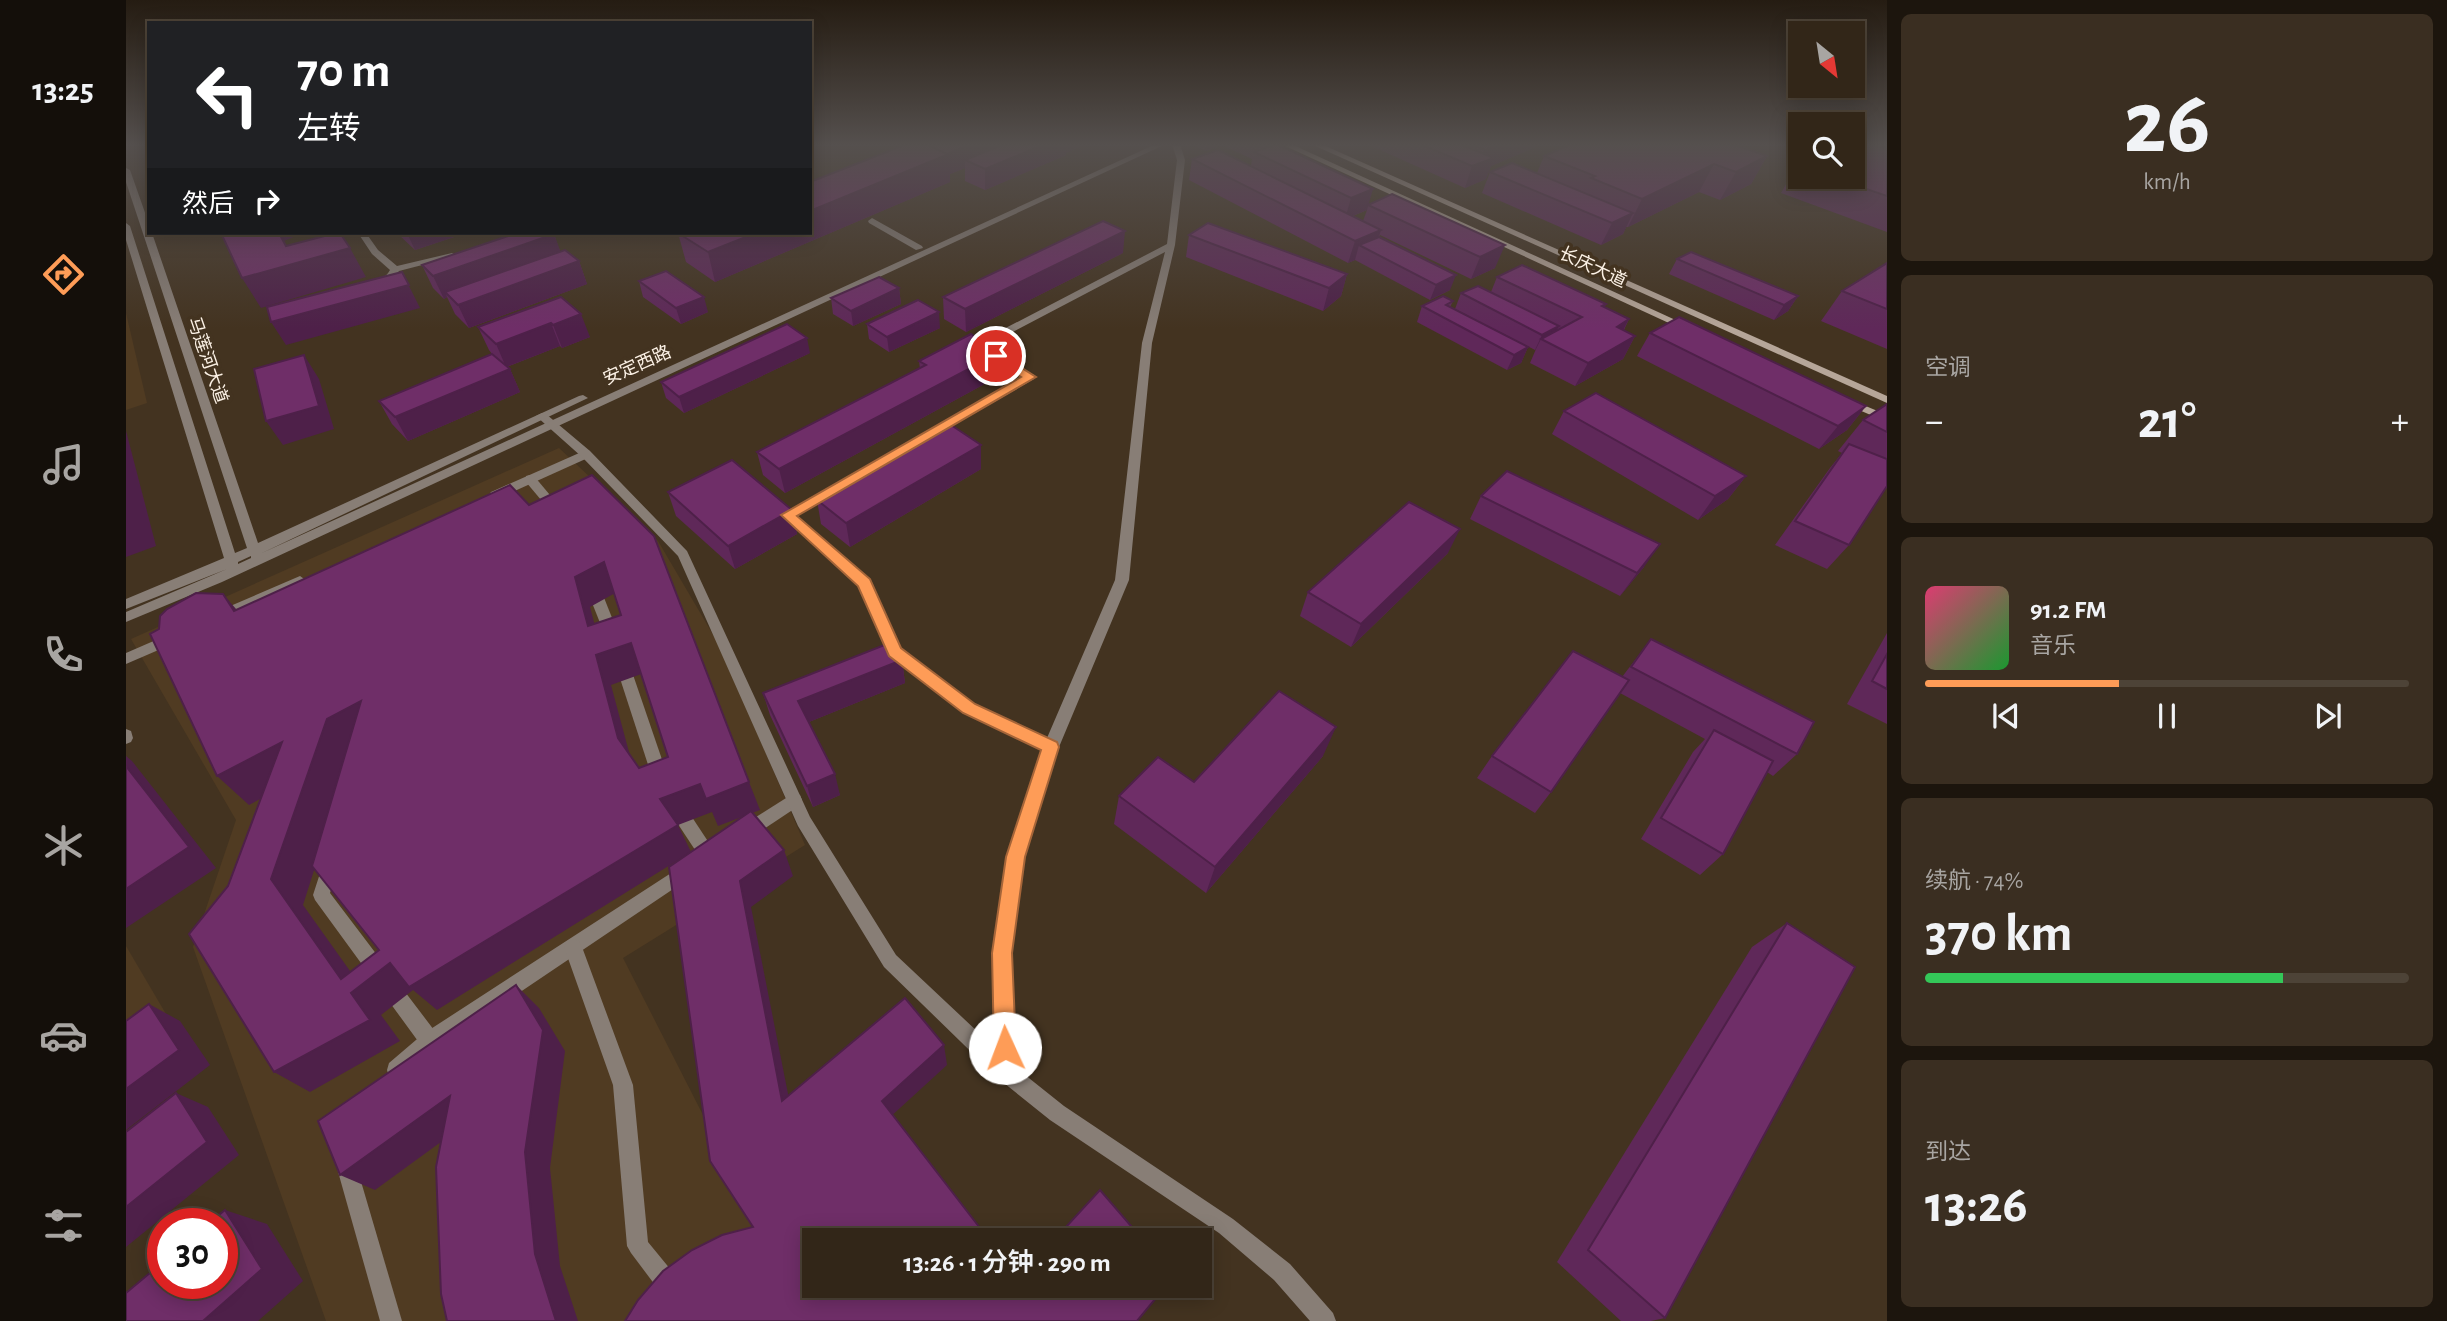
<!DOCTYPE html>
<html lang="zh">
<meta charset="utf-8">
<style>
:root{--surface:#322618;--page:#3a2e21;--text:#f1f3f6;--muted:#a8a5a2;--line:#4d4337;--accent:#fe9c57}
body{margin:0;font-family:"Alegreya Sans","Noto Sans SC",sans-serif;background:var(--page);color:var(--text);height:100vh;display:flex;flex-direction:column;font-size:26px;white-space:nowrap}
*{box-sizing:border-box;margin:0}
p{font-size:23px;color:var(--muted)}
.icon{flex:none;width:38px;height:38px;fill:none;stroke:currentColor;stroke-width:2;stroke-linecap:round;stroke-linejoin:round}
.map{position:relative;flex:1;overflow:hidden}
.details{display:flex;flex-direction:column;gap:14px;padding:14px;background:#1c150d;width:560px}
.details>*{flex:none}
.banner{position:absolute;left:21px;top:21px;width:665px;height:214px;border-radius:0px;box-shadow:0 4px 18px #0003,0 0 0 2px var(--line);background:#202124;color:#fff;overflow:hidden}
.needle{width:46px;rotate:150deg}
.buttons{position:absolute;left:1662px;top:21px;display:grid;gap:14px}
.buttons a{display:grid;place-items:center;width:77px;height:77px;border-radius:0px;background:var(--surface);box-shadow:0 4px 18px #0003,0 0 0 2px var(--line);font-size:35px}
.speed{position:absolute;left:21px;top:1208px;display:flex;gap:14px;font-size:35px;font-weight:700;text-align:center}
.speed>*{display:grid;place-content:center;width:91px;height:91px;border-radius:50%;background:var(--surface);box-shadow:0 4px 18px #0003,0 0 0 2px var(--line);line-height:1}
.speed .limit{border:10px solid #d22;background:#fff;color:#111}
.pin{position:absolute;display:grid;place-items:center;width:60px;height:60px;color:#fff;margin:-30px;border:4px solid #fff;border-radius:50%;box-shadow:0 2px 7px #0007}
.me{position:absolute;width:77px;margin:-38px;rotate:358deg;stroke-linejoin:round;filter:drop-shadow(0 0 5px #0008)}
.turn{display:flex;align-items:center;gap:24px;height:147px;padding:0 35px;font-size:32px}
.turn .icon{width:91px;height:91px;stroke-width:2.5}
.turn b{display:block;font-size:49px;line-height:60px}
.then{display:flex;align-items:center;height:66px;padding:0 35px;background:#0003;gap:14px;font-size:26px}
.big{font-size:52px;font-weight:600;line-height:1.1}
.details .card{flex:1;display:flex;flex-direction:column;justify-content:center;gap:10px;min-width:0;padding:0 24px;border-radius:10px;background:var(--page)}
.details .dial{align-items:center;gap:0}
.dial b{font-size:91px;line-height:1}
.song{display:flex;align-items:center;gap:21px}
.cover{width:84px;height:84px;border-radius:10px;background:linear-gradient(135deg,hsl(340 70% 55%),hsl(130 70% 35%))}
.played{height:7px;border-radius:4px;background:linear-gradient(90deg,var(--accent) 40%,var(--line) 40%)}
.keys{display:flex;justify-content:space-around;direction:ltr}
.heat{display:flex;justify-content:space-between;align-items:center;font-size:38px;direction:ltr}
.charge{height:10px;border-radius:5px;background:linear-gradient(90deg,#34c759 74%,var(--line) 0)}
.trip{position:absolute;left:676px;top:1228px;width:410px;height:70px;border-radius:0px;background:var(--surface);box-shadow:0 4px 18px #0003,0 0 0 2px var(--line);font-weight:600;line-height:70px;text-align:center}
main{display:flex;flex:1;min-height:0}
.tabs{display:flex;flex-direction:column;width:126px;justify-content:space-around;align-items:center;background:#140f0a;color:var(--muted)}
.tabs .icon{width:49px;height:49px}
.tabs .active{color:var(--accent)}
.tabs b{font-size:32px;color:var(--text)}
.map>svg:first-child{display:block}
.built{fill:#503b22}
.lines{fill:none;stroke-linecap:round;stroke-linejoin:round}
.service{fill:#887e76;fill-rule:evenodd}
.pedestrian{fill:#887e76;fill-rule:evenodd}
.minor{fill:#887e76;fill-rule:evenodd}
.tertiary{fill:#887e76;fill-rule:evenodd}
.secondary{fill:#b6a699;fill-rule:evenodd}
.wall{fill:#5f2859;fill-rule:evenodd}
.shaded-wall{fill:#4e2049}
.building{fill:#6f2e68;stroke:#4e2049;stroke-width:2;fill-rule:evenodd}
.route{fill:#fe9c57;stroke:#a56539;stroke-width:2}
.labels{text-anchor:middle;stroke-width:7;stroke-linejoin:round;paint-order:stroke}
.far-street-label{font-size:18px;fill:#fcf2e6;stroke:#433320}
</style>
<main>
<nav class="tabs">
<b>13:25</b>
<svg class="icon active" aria-label="directions" viewBox="0 0 24 24"><path d="M12 3l9 9-9 9-9-9zM9 14v-3h6M13 9l2 2-2 2"/></svg>
<svg class="icon" aria-label="music" viewBox="0 0 24 24"><path d="M9 18V5l10-2v13"/><circle cx="6" cy="18" r="3"/><circle cx="16" cy="16" r="3"/></svg>
<svg class="icon" aria-label="phone" viewBox="0 0 24 24"><path d="M5 4h4l2 5-3 2q2 4 5 5l2-3 5 2v4C11 20 4 13 5 4z"/></svg>
<svg class="icon" aria-label="climate" viewBox="0 0 24 24"><path d="M12 3v18M4 7l16 10M4 17L20 7"/></svg>
<svg class="icon" aria-label="car" viewBox="0 0 24 24"><path d="M5 17H2v-5l4-1 3-4h7l3 4 3 1v5h-3M9 17h6M6 11h13"/><circle cx="7" cy="17" r="2"/><circle cx="17" cy="17" r="2"/></svg>
<svg class="icon" aria-label="filters" viewBox="0 0 24 24"><path d="M4 7h16M4 17h16"/><circle cx="9" cy="7" r="2"/><circle cx="15" cy="17" r="2"/></svg>
</nav>
<div class="map">
<svg width="1761" height="1321" viewBox="0 0 1761 1321">
<rect width="100%" height="100%" fill="#433320"/>
<g class="built">
<polygon points="0,313 21,403 0,410"/>
<polygon points="433,448 532,541 596,650 679,845 497,958 682,1321 200,1321 67,947 110,820 5,639"/>
<polygon points="0,946 40,1014 0,1044"/>
</g>
<g class="lines">
<g class="service">
<polygon points="746,218 796,246 797,248 790,250 743,223 742,221"/>
<path d="M232,233H240L252,250L271,266L326,253L331,256L273,271L267,281L251,288L246,285C253,278 259,279 264,270L246,254Z"/>
<polygon points="460,450 464,451 464,457 373,498 369,499 363,495 365,492"/>
<polygon points="174,576 181,581 179,584 98,621 93,622 86,617 88,613"/>
<polygon points="46,633 51,634 53,638 51,642 0,664 0,653"/>
<polygon points="668,793 674,795 676,800 674,805 626,837 620,839 614,837 612,832 614,827"/>
<polygon points="559,864 565,867 567,872 565,877 311,1048 277,1077 270,1079 263,1077 261,1070 263,1063 297,1034"/>
<polygon points="219,1151 226,1154 229,1161 276,1321 254,1321 209,1161 212,1154"/>
</g>
<g class="pedestrian">
<polygon points="404,475 408,476 434,507 436,510 434,513 426,513 400,482 400,476"/>
<polygon points="466,580 473,585 494,638 492,642 482,642 480,638 459,585"/>
<polygon points="496,658 501,659 503,663 543,780 540,785 535,787 530,785 527,780 489,663 491,659"/>
<polygon points="550,800 556,802 589,852 591,857 589,862 583,864 577,862 544,812 542,807 544,802"/>
<polygon points="204,859 210,861 212,866 204,893 311,1034 313,1041 311,1048 304,1050 297,1048 189,900 187,895 198,861"/>
<polygon points="447,939 453,941 456,947 507,1085 522,1242 554,1281 557,1289 554,1297 546,1300 538,1297 505,1253 501,1246 487,1085 438,947 441,941"/>
</g>
<g class="minor">
<path d="M1046,144H1054L1059,160L1049,245L1026,343L1003,580L933,747L897,857L885,953L889,1067L938,1106L1107,1219L1164,1264L1207,1313L1210,1321H1184L1148,1280L1093,1233L924,1120L873,1079L758,967L672,826L552,556L456,457L410,416L416,413L420,414L464,451L561,551L684,817L770,955L870,1049L867,953L881,857L917,750L838,713L764,655L734,586L656,515L896,377L849,348V344L1041,244L1051,160ZM1039,252L1016,343L989,580L921,738L848,705L774,648L744,580L670,516L908,379V375L860,346Z"/>
<polygon points="0,729 5,731 7,738 5,742 0,744"/>
</g>
<path class="tertiary" d="M1030,144H1040L96,582L0,622V612L101,569L0,609V599L98,558L0,240V223L4,226L109,553L121,548L0,182V168L4,170L23,224V233H26L132,543L453,396L457,395L462,398L136,553ZM125,556V558L112,564V562Z"/>
<g class="secondary">
<polygon points="1155,144 1165,144 1567,328 1558,330"/>
<polygon points="1185,144 1195,144 1761,396 1761,403"/>
<polygon points="1723,399 1761,415 1761,422 1719,404 1719,400"/>
</g>
</g>
<g class="wall">
<polygon points="781,144 940,153 940,155 859,190 839,181 839,168 824,174 824,182 589,282 560,262 552,233"/>
<path d="M1068,144H1154L1157,147L1243,204L1266,194L1369,268L1345,279L1254,235L1253,237L1324,290L1304,300L1229,260L1222,263L1063,180L1066,159L1125,166L1126,159L1096,145L1080,151L1068,145ZM1241,210L1237,221L1227,216Z"/>
<polygon points="1241,144 1410,144 1409,147 1365,166 1360,179 1339,188"/>
<polygon points="1761,149 1761,232 1655,193 1671,165 1675,163 1675,177 1727,177"/>
<polygon points="1418,156 1641,156 1625,184 1594,200 1573,192 1502,227 1500,227 1497,234 1475,245 1356,193 1364,172 1411,173"/>
<polygon points="271,233 340,233 289,250"/>
<polygon points="428,234 434,251 453,261 461,284 343,328 329,314 321,297 318,299 307,288 296,265"/>
<polygon points="1063,235 1221,274 1215,296 1197,311 1060,257"/>
<polygon points="997,253 840,332 818,319 817,297"/>
<polygon points="1551,259 1672,296 1662,311 1648,320 1543,274"/>
<polygon points="1761,263 1761,349 1695,321 1716,291"/>
<polygon points="1371,277 1480,304 1478,308 1503,319 1498,330 1509,336 1497,359 1449,386 1404,363 1410,349 1409,350 1329,309 1335,293 1365,292"/>
<polygon points="513,281 582,312 555,324 517,297"/>
<polygon points="773,288 775,304 727,326 707,314 705,298"/>
<polygon points="435,297 464,337 436,348 434,346 381,367 384,369 394,392 282,441 266,424 253,401 366,354 363,350 352,327"/>
<polygon points="1327,301 1324,307 1402,347 1395,363 1381,370 1291,322 1296,306"/>
<polygon points="741,324 814,328 763,352 743,339"/>
<polygon points="1524,333 1740,406 1721,430 1693,449 1511,356"/>
<polygon points="684,353 558,413 540,398 535,382"/>
<polygon points="793,361 875,375 659,493 637,475 631,452 794,369"/>
<polygon points="1761,404 1761,486 1723,545 1701,569 1649,545 1704,468 1716,453 1712,451 1737,420"/>
<polygon points="1438,411 1620,476 1602,499 1572,520 1426,434"/>
<polygon points="855,469 724,547 695,524 691,500"/>
<polygon points="542,492 666,510 671,534 609,569 550,516"/>
<polygon points="1355,496 1518,567 1494,596 1344,519"/>
<polygon points="1322,553 1225,647 1174,616 1182,592"/>
<polygon points="1761,633 1761,724 1721,704"/>
<polygon points="1525,639 1671,754 1647,776 1641,772 1597,854 1574,875 1515,839 1567,752 1579,739 1494,693 1425,792 1409,813 1351,778 1366,756 1496,677"/>
<polygon points="776,660 779,683 683,722 714,795 687,807 644,715 637,693"/>
<polygon points="1197,756 1080,893 988,824 993,796"/>
<polygon points="1661,923 1539,1318 1525,1321 1495,1321 1431,1262 1626,947"/>
</g>
<g class="shaded-wall">
<polygon points="845,144 897,144 839,160 839,168 824,174 824,182 589,282 582,252 630,233 684,233 684,211"/>
<polygon points="919,144 961,144 940,153 940,155 859,190 859,169"/>
<polygon points="1081,144 1096,144 1080,151"/>
<polygon points="1374,144 1410,144 1409,147 1365,166 1360,179 1339,188 1346,166 1354,163 1359,150"/>
<polygon points="1641,156 1625,184 1594,200 1610,172"/>
<polygon points="1588,164 1573,192 1502,227 1516,199"/>
<polygon points="1247,189 1241,210 1219,219 1225,198"/>
<polygon points="1507,213 1497,234 1475,245 1486,223"/>
<polygon points="1255,230 1248,252 1233,245 1229,260 1222,263 1229,241"/>
<polygon points="999,231 997,253 840,332 839,309"/>
<polygon points="153,233 177,233 158,241 170,263 224,248 240,277 135,308 116,278"/>
<polygon points="281,233 340,233 289,250"/>
<polygon points="428,234 436,256 319,292 321,297 318,299 307,276"/>
<polygon points="1379,245 1369,268 1345,279 1354,257"/>
<polygon points="453,261 461,284 343,328 332,305"/>
<polygon points="276,272 294,308 160,345 145,322"/>
<polygon points="1221,274 1215,296 1197,311 1203,288"/>
<polygon points="1330,275 1324,290 1304,300 1310,285"/>
<polygon points="773,288 775,304 727,326 725,311"/>
<polygon points="1672,296 1662,311 1648,320 1658,305"/>
<polygon points="578,297 582,312 555,324 550,308"/>
<polygon points="813,312 814,328 763,352 761,337"/>
<polygon points="455,314 464,337 436,348 427,325"/>
<polygon points="1503,319 1491,342 1491,327"/>
<polygon points="425,323 434,346 380,367 370,344"/>
<polygon points="1433,326 1425,341 1415,339 1410,349 1409,350 1416,335"/>
<polygon points="1509,336 1497,359 1449,386 1462,363"/>
<polygon points="681,338 684,353 558,413 553,397"/>
<polygon points="1402,347 1395,363 1381,370 1388,355"/>
<polygon points="875,352 875,375 659,493 653,469"/>
<polygon points="178,355 193,379 208,429 157,445 140,421"/>
<polygon points="384,369 394,392 282,441 269,417"/>
<polygon points="1740,406 1721,430 1693,449 1712,426"/>
<polygon points="0,431 30,546 0,557"/>
<polygon points="855,445 855,469 724,547 720,523"/>
<polygon points="1620,476 1602,499 1572,520 1589,496"/>
<polygon points="666,510 671,534 609,569 602,546"/>
<polygon points="1334,529 1322,553 1225,647 1235,624"/>
<polygon points="1534,544 1518,567 1494,596 1511,573"/>
<polygon points="478,562 491,592 464,607 476,653 505,643 518,673 485,685 507,767 492,738 449,577"/>
<polygon points="97,594 124,625 108,611"/>
<polygon points="776,660 779,683 678,724 672,701"/>
<polygon points="235,701 227,748 177,905 234,985 264,963 534,799 574,784 623,782 634,810 592,826 586,812 552,825 565,852 311,1010 287,990 255,1015 274,1041 184,1092 148,1072 215,979 145,879 183,772 123,805 91,776"/>
<polygon points="1210,727 1197,756 1080,893 1089,867"/>
<polygon points="0,756 6,761 90,868 0,928"/>
<polygon points="709,774 714,795 687,807 681,786"/>
<polygon points="658,850 667,876 625,907 667,1119 656,1101 614,881"/>
<polygon points="390,985 413,1008 439,1051 424,1168 434,1266 452,1321 430,1321 409,1254 399,1152"/>
<polygon points="23,1004 54,1021 84,1065 0,1130 0,1089"/>
<polygon points="818,1045 821,1065 762,1119 756,1101"/>
<polygon points="50,1093 82,1107 113,1155 0,1247 0,1207"/>
<polygon points="324,1096 352,1115 249,1190 214,1175"/>
<polygon points="99,1210 141,1224 177,1281 132,1321 77,1321"/>
</g>
<g class="building">
<polygon points="781,144 800,144 823,154 684,211 684,182"/>
<polygon points="800,144 845,144 821,154"/>
<polygon points="878,144 919,144 859,169 839,160"/>
<polygon points="1128,144 1149,144 1137,148"/>
<polygon points="1150,144 1247,189 1225,198 1128,152"/>
<polygon points="1294,144 1334,144 1368,158 1346,166"/>
<polygon points="1344,144 1374,144 1359,150"/>
<polygon points="1446,144 1606,144 1641,156 1610,172 1588,164 1516,199 1465,178 1469,176 1418,156"/>
<polygon points="1727,144 1745,144 1761,149 1761,196 1705,177 1727,177"/>
<polygon points="1092,150 1255,230 1229,241 1066,159"/>
<polygon points="1386,163 1507,213 1486,223 1364,172"/>
<polygon points="1266,194 1379,245 1354,257 1242,205"/>
<polygon points="977,221 999,231 839,309 817,297"/>
<polygon points="1082,223 1221,274 1203,288 1063,235"/>
<polygon points="95,233 153,233 160,246 210,233 214,233 224,248 116,278"/>
<polygon points="391,233 426,233 428,234 307,276 296,265"/>
<polygon points="552,233 630,233 582,252"/>
<polygon points="1253,237 1330,275 1310,285 1233,245"/>
<polygon points="439,250 453,261 332,305 319,292"/>
<polygon points="1565,252 1672,296 1658,305 1551,259"/>
<polygon points="1761,263 1761,309 1716,291"/>
<polygon points="1396,265 1480,304 1476,306 1503,319 1491,327 1509,336 1462,363 1415,339 1456,317 1371,277"/>
<polygon points="540,271 578,297 550,308 513,281"/>
<polygon points="276,272 283,285 145,322 141,307"/>
<polygon points="753,277 773,288 725,311 705,298"/>
<polygon points="1352,286 1433,326 1416,335 1335,293"/>
<polygon points="1317,296 1327,301 1320,305 1402,347 1388,355 1296,306"/>
<polygon points="435,297 455,314 427,325 425,323 370,344 352,327"/>
<polygon points="792,300 813,312 761,337 741,324"/>
<polygon points="1553,317 1740,406 1712,426 1524,333"/>
<polygon points="661,324 681,338 553,397 535,382"/>
<polygon points="845,334 875,352 653,469 631,452 800,365 793,361"/>
<polygon points="366,354 384,369 269,417 253,401"/>
<polygon points="178,355 193,406 140,421 128,369"/>
<polygon points="1470,393 1620,476 1589,496 1438,411"/>
<polygon points="1761,404 1761,432 1737,420"/>
<polygon points="825,425 855,445 720,523 691,500"/>
<polygon points="1723,444 1761,459 1761,486 1723,545 1669,521"/>
<polygon points="606,460 666,510 602,546 542,492"/>
<polygon points="1381,471 1534,544 1511,573 1355,496"/>
<path d="M466,475L528,536L623,782L580,799L574,784L534,799L552,825L283,987L264,963L225,993L244,1020L148,1072L63,934L102,886L156,742L91,776L24,634L33,629L34,616L41,609L70,593L97,594L108,611L384,485L403,505ZM478,562L495,615L462,626L449,577ZM505,643L542,757L513,768L492,738L470,655ZM235,701L186,866L253,950L215,979L145,879L201,719Z"/>
<polygon points="1283,502 1334,529 1235,624 1182,592"/>
<polygon points="1525,639 1688,722 1671,754 1505,667"/>
<polygon points="766,642 776,660 672,701 709,774 681,786 637,693"/>
<polygon points="1447,651 1503,680 1425,792 1366,756"/>
<polygon points="1761,654 1761,689 1746,681"/>
<polygon points="1153,691 1210,727 1089,867 993,796 1032,757 1068,782"/>
<polygon points="1588,730 1647,761 1597,854 1535,818"/>
<polygon points="0,766 63,847 0,889"/>
<polygon points="625,811 658,850 614,881 656,1101 779,998 818,1045 756,1101 864,1241 688,1241 688,1286 1040,1286 1011,1321 499,1321 512,1300 537,1271 566,1250 596,1235 627,1227 584,1161 543,867"/>
<polygon points="1661,923 1729,967 1539,1318 1462,1250"/>
<polygon points="390,985 417,1030 399,1152 409,1254 430,1321 321,1321 315,1294 310,1167 324,1096 214,1175 192,1121"/>
<polygon points="23,1004 53,1050 0,1089 0,1021"/>
<polygon points="50,1093 81,1142 0,1207 0,1132"/>
<polygon points="974,1190 1018,1241 927,1241"/>
<polygon points="99,1210 136,1269 77,1321 0,1321 0,1293 37,1262 37,1283 96,1283 96,1223 83,1223"/>
</g>
<linearGradient id="sky" x2="0" y2="1"><stop stop-color="#251c12"/><stop offset="0.44" stop-color="#55504e"/><stop offset="1" stop-color="#55504e" stop-opacity="0"/></linearGradient>
<rect width="1761" height="329" fill="url(#sky)"/>
<polygon class="route" points="866,354 874,354 910,377 671,516 744,579 775,648 849,704 931,742 933,747 899,857 886,953 890,1048 887,1056 879,1059 872,1056 868,1048 866,953 880,857 915,750 837,713 763,656 732,586 655,515 895,377 866,359"/>
<g class="labels">
<g class="far-street-label">
<text transform="translate(1467 267) rotate(25)" y="6">长庆大道</text>
<text transform="translate(82 360) rotate(71)" y="6">马莲河大道</text>
<text transform="translate(511 365) rotate(-24)" y="6">安定西路</text>
</g>
</g>
</svg>
<div class="buttons">
<a><svg class="needle" viewBox="-14 -14 28 28"><path d="M0-13l5 13h-10z" fill="#e53935"/><path d="M0 13l5-13h-10z" fill="#a8a5a2"/></svg></a>
<a><svg class="icon" aria-label="search" viewBox="0 0 24 24"><circle cx="10" cy="10" r="6"/><path d="M15 15l6 6"/></svg></a>
</div>
<div class="speed"><div class="limit">30</div></div>
<div class="pin" style="left:870px;top:356px;background:#d93025"><svg class="icon" aria-label="arrive" viewBox="0 0 24 24"><path d="M6 21V4h12l-3 4 3 4H6"/></svg></div>
<svg class="me" style="left:879px;top:1048px" viewBox="-20 -20 40 40"><circle r="19" fill="#fff"/><path d="M0-13L10 11 0 6-10 11z" fill="#fe9c57"/></svg>
<div class="trip">13:26 · 1 分钟 · 290 m</div>
<div class="banner">
<div class="turn"><svg class="icon" aria-label="left" viewBox="0 0 24 24"><path d="M17 20v-9H6M10 6l-5 5 5 5"/></svg><div><b>70 m</b>左转</div></div>
<div class="then">然后<svg class="icon" aria-label="right" viewBox="0 0 24 24"><path d="M7 20v-9h11M14 6l5 5-5 5"/></svg></div>
</div>
</div>
<section class="details">
<div class="card dial"><b>26</b><p>km/h</p></div>
<div class="card"><p>空调</p>
<div class="heat"><a>−</a><b class="big">21°</b><a>+</a></div>
</div>
<div class="card">
<div class="song"><i class="cover"></i><div><b>91.2 FM</b><p>音乐</p></div></div>
<div class="played"></div>
<div class="keys"><svg class="icon" aria-label="previous" viewBox="0 0 24 24"><path d="M18 5L8 12l10 7zM5 5v14"/></svg><svg class="icon" aria-label="pause" viewBox="0 0 24 24"><path d="M8 5v14M16 5v14"/></svg><svg class="icon" aria-label="next" viewBox="0 0 24 24"><path d="M6 5l10 7-10 7zM19 5v14"/></svg></div>
</div>
<div class="card"><p>续航 · 74%</p><b class="big">370 km</b><div class="charge"></div></div>
<div class="card"><p>到达</p><b class="big">13:26</b></div>
</section>
</main>
